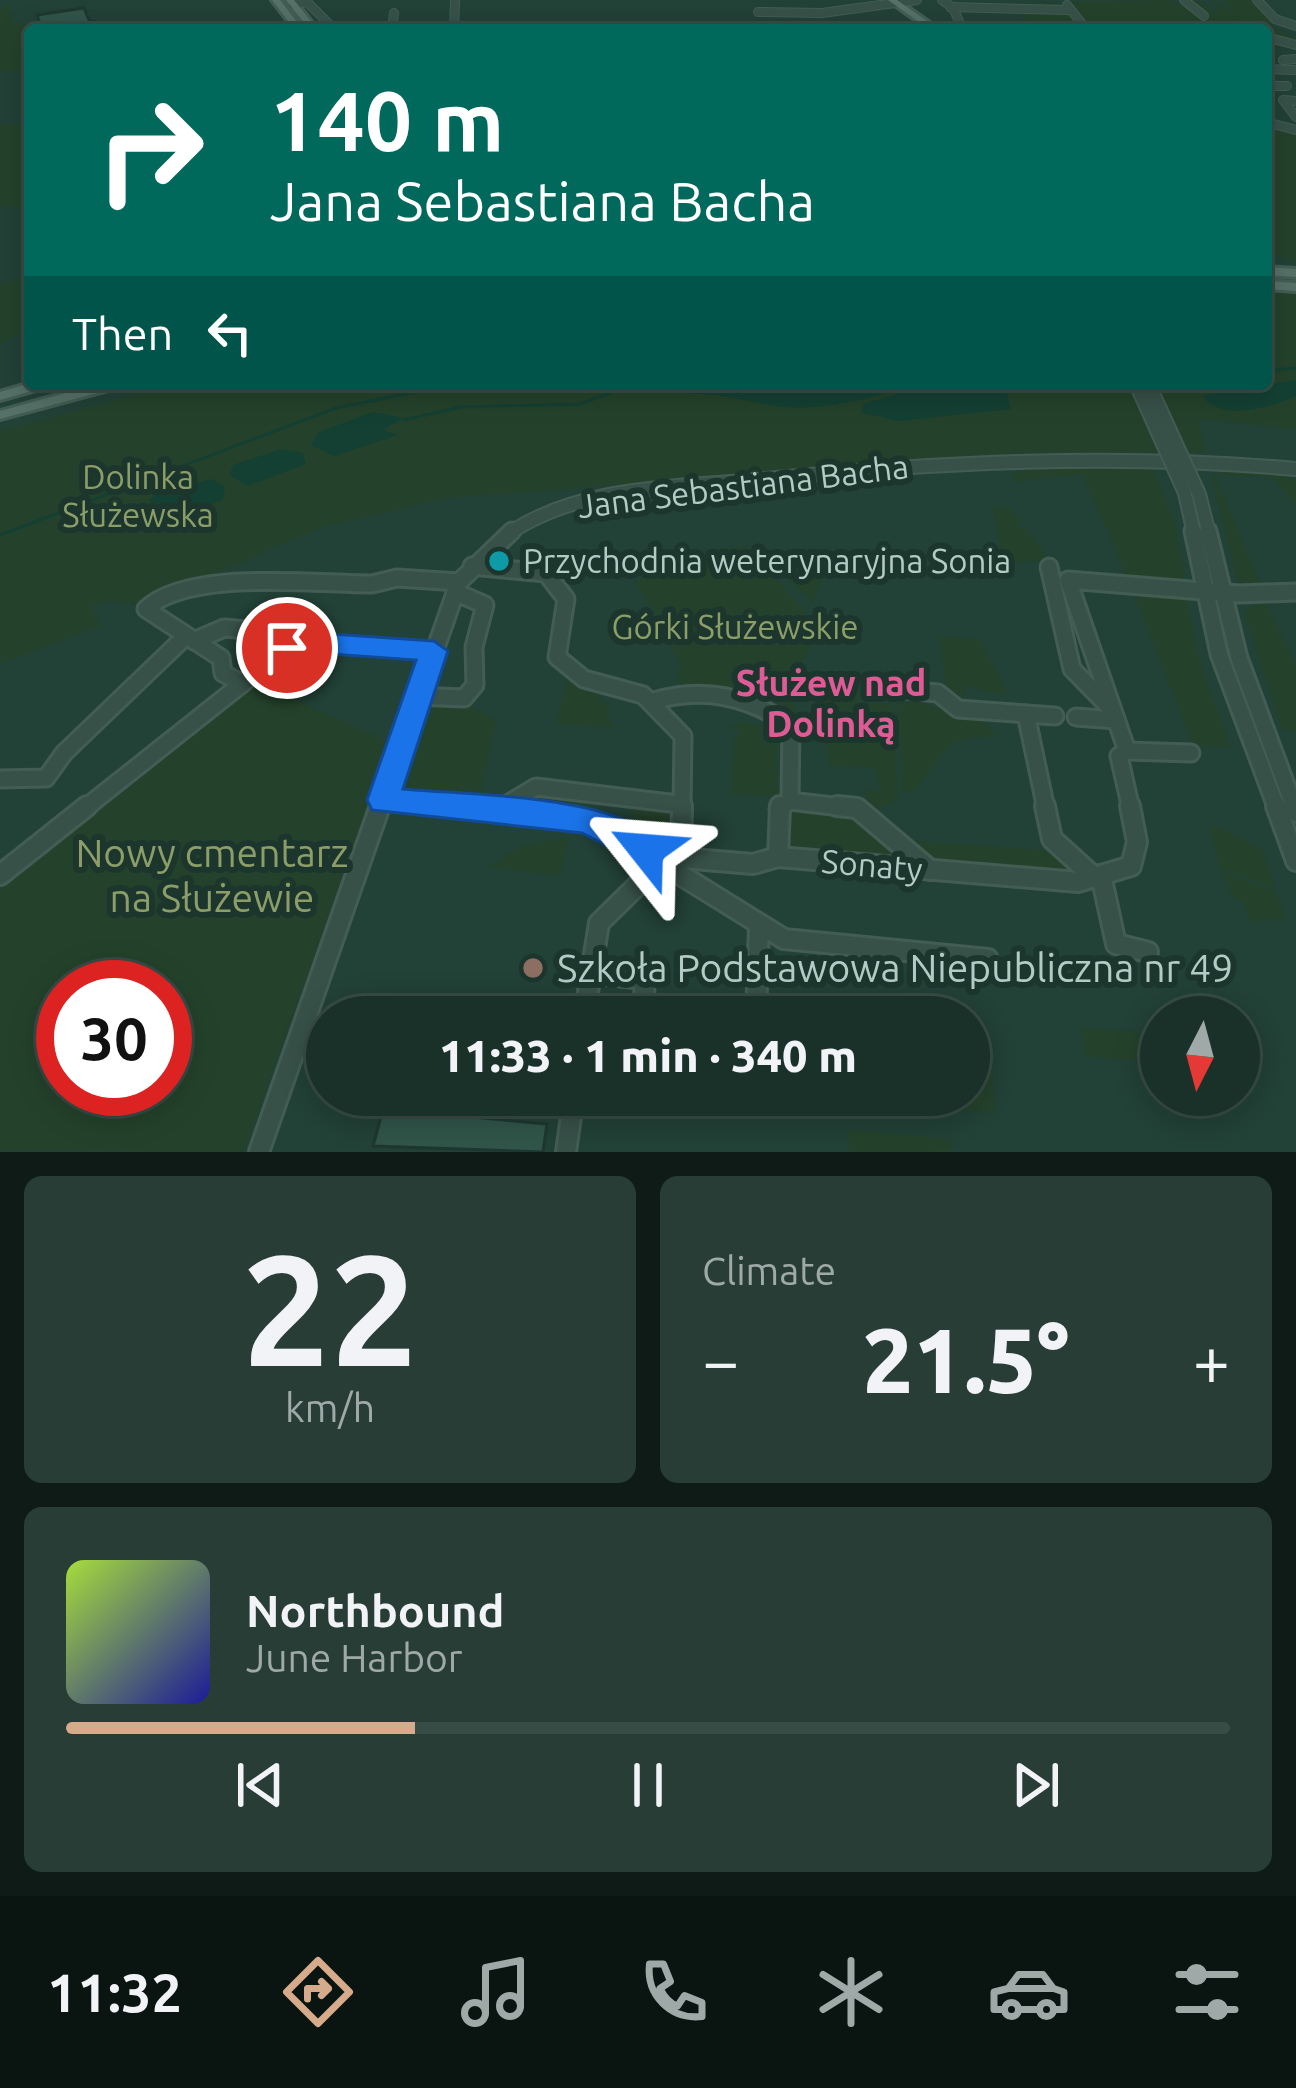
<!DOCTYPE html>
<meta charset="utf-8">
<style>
:root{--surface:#1a3129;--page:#273d35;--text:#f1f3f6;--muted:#9fa9a8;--line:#384c46;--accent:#d6ab8b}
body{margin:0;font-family:Ubuntu,sans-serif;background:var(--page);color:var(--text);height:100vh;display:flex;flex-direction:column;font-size:45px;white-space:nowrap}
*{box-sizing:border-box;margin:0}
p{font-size:39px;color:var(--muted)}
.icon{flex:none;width:66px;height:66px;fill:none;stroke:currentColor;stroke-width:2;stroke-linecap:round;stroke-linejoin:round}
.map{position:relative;height:1152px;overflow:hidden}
.drawer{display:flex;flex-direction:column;gap:24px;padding:24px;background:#0e1b17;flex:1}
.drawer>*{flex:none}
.banner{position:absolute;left:24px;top:24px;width:1248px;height:366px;border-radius:12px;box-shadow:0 6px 30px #0003,0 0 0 3px var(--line);background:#00695c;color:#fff;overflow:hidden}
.needle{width:78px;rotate:186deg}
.fabs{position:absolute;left:1140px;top:996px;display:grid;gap:24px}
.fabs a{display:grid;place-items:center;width:120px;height:120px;border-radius:50%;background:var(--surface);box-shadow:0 6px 30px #0003,0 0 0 3px var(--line);font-size:60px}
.speed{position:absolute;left:36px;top:960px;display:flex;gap:24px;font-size:60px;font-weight:700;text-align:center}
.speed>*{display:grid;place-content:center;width:156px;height:156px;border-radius:50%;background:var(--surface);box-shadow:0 6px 30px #0003,0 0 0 3px var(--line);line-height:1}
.speed .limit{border:18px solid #d22;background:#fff;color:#111}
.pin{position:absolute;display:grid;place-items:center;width:102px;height:102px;color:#fff;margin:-51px;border:6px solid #fff;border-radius:50%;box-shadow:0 3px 12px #0007}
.me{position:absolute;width:132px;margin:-66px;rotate:298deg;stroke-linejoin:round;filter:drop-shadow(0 0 9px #0008)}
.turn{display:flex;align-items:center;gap:42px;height:252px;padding:0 48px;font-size:54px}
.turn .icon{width:156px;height:156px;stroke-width:2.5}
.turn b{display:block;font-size:84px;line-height:102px}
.then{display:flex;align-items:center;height:114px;padding:0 48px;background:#0003;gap:24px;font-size:45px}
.big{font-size:90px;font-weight:800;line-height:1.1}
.drawer .widget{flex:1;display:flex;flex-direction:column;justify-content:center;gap:18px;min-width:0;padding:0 42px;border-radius:18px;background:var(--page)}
.drawer .dial{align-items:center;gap:0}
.dial b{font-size:156px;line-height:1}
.song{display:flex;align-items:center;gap:36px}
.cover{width:144px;height:144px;border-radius:18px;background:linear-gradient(135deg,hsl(80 70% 55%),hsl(240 70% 35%))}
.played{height:12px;border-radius:6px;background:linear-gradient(90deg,var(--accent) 30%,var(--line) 30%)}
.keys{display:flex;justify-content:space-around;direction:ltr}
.heat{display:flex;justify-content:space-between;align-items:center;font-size:66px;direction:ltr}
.drawer .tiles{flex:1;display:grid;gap:24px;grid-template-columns:1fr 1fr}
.widget:last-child{grid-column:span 2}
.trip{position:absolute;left:306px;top:996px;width:684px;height:120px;border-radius:60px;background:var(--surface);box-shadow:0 6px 30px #0003,0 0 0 3px var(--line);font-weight:800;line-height:120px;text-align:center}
.dock{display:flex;height:192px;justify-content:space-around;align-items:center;background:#0a1410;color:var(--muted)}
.dock .icon{width:84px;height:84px}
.dock .active{color:var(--accent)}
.dock b{font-size:54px;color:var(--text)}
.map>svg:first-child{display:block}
.green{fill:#24422b;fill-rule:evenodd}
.water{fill:#144033}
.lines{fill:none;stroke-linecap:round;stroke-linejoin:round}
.stream{stroke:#144033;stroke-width:3}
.building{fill:#31554a;stroke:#1e3830;stroke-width:3}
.minor-far3-casing{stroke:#435d55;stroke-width:10}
.minor-far2-casing{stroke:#435d55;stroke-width:16}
.minor-far1-casing{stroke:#435d55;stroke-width:21}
.minor-casing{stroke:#435d55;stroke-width:24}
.major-casing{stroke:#435d55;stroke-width:6}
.minor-far3{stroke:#375149;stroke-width:8}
.minor-far2{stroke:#375149;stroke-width:12}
.minor-far1{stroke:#375149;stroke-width:15}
.minor{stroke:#375149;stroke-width:18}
.major{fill:#557168;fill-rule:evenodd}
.minor-bridge-casing{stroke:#435d55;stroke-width:16;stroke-linecap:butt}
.minor-bridge{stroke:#375149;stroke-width:12}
.route{fill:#1a73e8;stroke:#114b97;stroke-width:3}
.culture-dot{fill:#0f9aa8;stroke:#1c362e;stroke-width:4.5}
.education-dot{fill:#8d6e63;stroke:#1c362e;stroke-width:4.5}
.labels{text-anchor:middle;stroke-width:12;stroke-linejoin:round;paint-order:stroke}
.park-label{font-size:33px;fill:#8c9e68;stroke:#1c362e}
.street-label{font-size:33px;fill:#b3cbc5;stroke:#1c362e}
.poi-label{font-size:33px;fill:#b3cbc5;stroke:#1c362e;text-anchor:start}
.neighbourhood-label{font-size:36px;font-weight:bold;fill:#df5b96;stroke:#1c362e}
.near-park-label{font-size:39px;fill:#8c9e68;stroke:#1c362e}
.near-poi-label{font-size:39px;fill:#b3cbc5;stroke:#1c362e;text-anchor:start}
</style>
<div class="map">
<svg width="1296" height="1152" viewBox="0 0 1296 1152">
<rect width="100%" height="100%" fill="#224137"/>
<g class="green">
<polygon points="1038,0 1066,6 1072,20 1067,2 1169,0 1209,16 1193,1 1205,3 1213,13 1220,12 1212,0 1233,13 1224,0 1256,0 1281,24 1267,24 1296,39 1296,54 1291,47 1266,45 1266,30 1251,28 1079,30 1061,22 1037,21 1037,26 1028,26 1020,8 1058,8"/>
<polygon points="11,4 13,23 24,23 30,73 0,71 0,9"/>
<polygon points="1266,123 1296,131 1296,262 1266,253"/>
<polygon points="0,124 30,125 30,209 0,206"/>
<polygon points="30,275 30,329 0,343 0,285"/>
<polygon points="1266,289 1296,290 1296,429 1198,419 1206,452 1003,455 449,498 322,527 142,606 113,601 91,605 100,626 0,664 0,431 178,384 1266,384"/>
<polygon points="1149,459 1176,525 1185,576 1178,580 1126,575 1082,474 1015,482 1011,474 1040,465"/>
<polygon points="1205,463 1276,472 1296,481 1296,507 1271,477 1215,475 1260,582 1279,587 1238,584 1211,475 1241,470 1208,472"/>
<polygon points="993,507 1010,507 1023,524 1011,528 1026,528 1050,561 1002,562"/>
<polygon points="753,545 820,567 825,573 813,603"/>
<polygon points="746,546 806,612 811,649 786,686 748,693 686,688 677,680 680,664 669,645 672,638 634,581 698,552"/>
<polygon points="1131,588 1187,599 1202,668 1231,747 1193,746"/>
<polygon points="1257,603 1266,603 1296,664 1296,731 1282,729 1244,612"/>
<path d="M940,637L981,639C987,661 1003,672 1006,695L965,686L966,696L946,691Z"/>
<polygon points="568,672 596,691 601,702 610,703 607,715 616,729 557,723"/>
<polygon points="843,678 859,688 859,703 893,704 898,799 872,813 864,790 879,791 876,768 829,766 820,699 796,702 796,716 809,723 777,712 792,689"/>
<path d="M259,683L390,743L244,1152L0,1151V891ZM63,987H165V1089H63Z"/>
<path d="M910,698C933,706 954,715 978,717L997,736C985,738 968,736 957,742C933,755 930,781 908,794L902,791L897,702L910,703Z"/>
<polygon points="424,704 468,704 497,721 479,800 407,794 398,787"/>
<polygon points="737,722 766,725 760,730 765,746 771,745 771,736 763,730 776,725 787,730 786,740 777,740 776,771 784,776 777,776 776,788 783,789 783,797 731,794 735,736 741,730 728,728"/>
<polygon points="631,805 676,808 678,847 671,855 638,832"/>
<polygon points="787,806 854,811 913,860 787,852"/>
<polygon points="1214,825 1262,849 1276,888 1220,869 1209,827"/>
<polygon points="570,837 560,875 488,868 520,846"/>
<polygon points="904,840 1055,851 1080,873 934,863"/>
<polygon points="1221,872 1276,891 1285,919 1249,921 1243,901 1234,899"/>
<polygon points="1080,1027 1137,1032 1143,1061 1085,1056"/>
<polygon points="969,1033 987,1034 996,1113 826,1096 969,1095"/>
<polygon points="849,1129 952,1140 952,1152 849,1152"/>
</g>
<g class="water">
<path d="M1296,380V396C1270,408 1222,422 1202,396Z"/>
<path d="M663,384H917C882,397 813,413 776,406C738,399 713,392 673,393Z"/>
<polygon points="931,384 1021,384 1007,395 1011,409 898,421 862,413 863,404"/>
<polygon points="373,412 403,418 383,430 398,435 334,456 311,445 319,432"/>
<polygon points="281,449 303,453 306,464 247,486 230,475 233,465"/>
<polygon points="212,479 225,487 223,500 168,520 139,521 164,504 149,502 154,494"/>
</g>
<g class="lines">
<g class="stream">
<polyline points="1266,371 1296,368"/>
<polyline points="1157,385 1185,384"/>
<polyline points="404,420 461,407 580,404 626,387 651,386"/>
<polyline points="0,535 336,408 455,384"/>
</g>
</g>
<g class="building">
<polygon points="84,8 89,20 97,22 90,30 42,30 37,15"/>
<polygon points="383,1109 547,1124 543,1152 373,1146"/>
</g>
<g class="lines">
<g class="minor-far3-casing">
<g id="minor-far3">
<polyline points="942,0 953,8 963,30"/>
<polyline points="1184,0 1204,16"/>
<polyline points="1257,0 1275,19 1296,26"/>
<polyline points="293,4 307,2 335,30"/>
<polyline points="1067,5 1087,30"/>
<polyline points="950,7 1069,10"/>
<polyline points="758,12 822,13 917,0"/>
<polyline points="751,29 756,30"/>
<polyline points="392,30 394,13"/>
<polyline points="454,30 455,0"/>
<polyline points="1266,37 1296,45"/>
<polyline points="1283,60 1296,59"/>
<polyline points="1266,69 1296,70"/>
<polyline points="1266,86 1287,86"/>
<polyline points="1296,101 1283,100 1296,117"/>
<polyline points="1266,122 1296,130"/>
</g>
</g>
<g class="minor-far2-casing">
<g id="minor-far2">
<polyline points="1185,493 1194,534"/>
<polyline points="1199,494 1209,534"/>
<path d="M508,534C581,485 672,488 756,480C936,462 1115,453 1296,469"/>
</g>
</g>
<g class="minor-far1-casing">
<g id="minor-far1">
<polyline points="1193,531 1219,654 1277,809"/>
<polyline points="1208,531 1239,658 1295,809"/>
<polyline points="472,566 546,573 566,599 557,657 584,679 643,695 683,736 682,809"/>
<polyline points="1049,567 1072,669 1112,710"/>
<polyline points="194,641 224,628 283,633 287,648"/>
<path d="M242,684L223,673L221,658L146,609C188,569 313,584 372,584L397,578L459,582"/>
<polyline points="894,689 938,693 958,709 1055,716"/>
<polyline points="417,696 464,698 475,685 474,647 485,605 455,592"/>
<path d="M654,701C705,686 747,697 791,725L790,801L778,809"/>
<polyline points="1026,714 1046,809"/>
<polyline points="1076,717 1116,720"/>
<polyline points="1127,751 1191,753"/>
<polyline points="0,779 46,778 64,753 186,636"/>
<polyline points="383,800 466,809"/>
<polyline points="790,801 858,809"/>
<polyline points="506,805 536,787 678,804"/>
<polyline points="84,809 287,648 318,643 434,651"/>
<polyline points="379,809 459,582 512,531"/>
<polyline points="1131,809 1119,756 1127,751 1068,580 1239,594 1296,592"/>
</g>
</g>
<g class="minor-casing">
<g id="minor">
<polyline points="438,806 597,823 784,939 988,959"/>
<polyline points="780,806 778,857 1078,882 1131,866 1137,842 1130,806"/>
<polyline points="837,806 857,808 930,870"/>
<polyline points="1045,806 1052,839 1094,877"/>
<polyline points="1276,806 1296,861"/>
<polyline points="1294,806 1296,812"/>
<polyline points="681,858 682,806"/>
<polyline points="0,875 87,806"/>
<polyline points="1101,875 1116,944 1148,952"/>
<polyline points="590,973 644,979 645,1017"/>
<polyline points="584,1017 599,923 645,878 681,858 753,864 778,857"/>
<polyline points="756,1017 759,925"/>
<polyline points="259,1152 380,806"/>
<polyline points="566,1152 574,1095"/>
</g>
</g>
<g class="major-casing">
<g id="major">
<polygon points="272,0 280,0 303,30 295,30"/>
<polygon points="286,0 294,0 318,30 310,30"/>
<polygon points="888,0 897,0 940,30 930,30"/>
<polygon points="1266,267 1296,269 1296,277 1266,275"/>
<polygon points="1266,281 1296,283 1296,291 1266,289"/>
<polygon points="30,383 48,384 46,387 0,400 0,392"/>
<polygon points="98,384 121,384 119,387 0,419 0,411"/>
</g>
</g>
<use href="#minor-far3" class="minor-far3"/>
<use href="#minor-far2" class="minor-far2"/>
<use href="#minor-far1" class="minor-far1"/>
<use href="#minor" class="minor"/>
<use href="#major" class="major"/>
<g class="minor-bridge-casing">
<g id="minor-bridge">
<polyline points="1137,386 1185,493"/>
<polyline points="1150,387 1199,494"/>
</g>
</g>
<use href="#minor-bridge" class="minor-bridge"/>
</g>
<path class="route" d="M317,633L434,641L448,651L403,789C461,795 635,794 663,850L659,860H634L582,833L372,810L367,800L416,660L317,653L287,658L273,648L277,640Z"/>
<circle class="culture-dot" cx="499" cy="561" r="12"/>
<circle class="education-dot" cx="533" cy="968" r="12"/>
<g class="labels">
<g class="park-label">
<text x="138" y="489">Dolinka<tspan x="138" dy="38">Służewska</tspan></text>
<text x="735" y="639">Górki Służewskie</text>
</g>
<g class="street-label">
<text transform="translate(743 486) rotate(-7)" y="12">Jana Sebastiana Bacha</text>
<text transform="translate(872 865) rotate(5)" y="12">Sonaty</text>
</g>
<g class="poi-label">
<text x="523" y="573">Przychodnia weterynaryjna Sonia</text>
</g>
<g class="neighbourhood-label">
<text x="831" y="696">Służew nad<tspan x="831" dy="41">Dolinką</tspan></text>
</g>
<g class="near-park-label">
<text x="212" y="867">Nowy cmentarz<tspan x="212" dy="45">na Służewie</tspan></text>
</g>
<g class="near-poi-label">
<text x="557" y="982">Szkoła Podstawowa Niepubliczna nr 49</text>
</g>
</g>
</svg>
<div class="fabs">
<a><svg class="needle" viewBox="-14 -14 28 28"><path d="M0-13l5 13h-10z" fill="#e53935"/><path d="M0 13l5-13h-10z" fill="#9fa9a8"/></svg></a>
</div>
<div class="speed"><div class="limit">30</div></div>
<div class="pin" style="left:287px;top:648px;background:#d93025"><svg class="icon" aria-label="arrive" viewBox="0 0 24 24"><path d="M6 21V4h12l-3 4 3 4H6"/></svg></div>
<svg class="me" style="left:646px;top:850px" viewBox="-20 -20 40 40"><path d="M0-17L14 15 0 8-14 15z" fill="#1a73e8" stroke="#fff" stroke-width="4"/></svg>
<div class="trip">11:33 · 1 min · 340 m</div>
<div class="banner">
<div class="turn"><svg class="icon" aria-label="right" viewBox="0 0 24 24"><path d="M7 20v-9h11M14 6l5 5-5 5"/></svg><div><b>140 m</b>Jana Sebastiana Bacha</div></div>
<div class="then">Then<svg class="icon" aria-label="left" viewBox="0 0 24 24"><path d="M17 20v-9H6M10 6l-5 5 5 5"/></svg></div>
</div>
</div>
<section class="drawer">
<div class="tiles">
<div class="widget dial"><b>22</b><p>km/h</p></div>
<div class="widget"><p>Climate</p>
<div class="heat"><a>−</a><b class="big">21.5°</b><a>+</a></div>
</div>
<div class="widget">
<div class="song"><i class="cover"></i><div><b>Northbound</b><p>June Harbor</p></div></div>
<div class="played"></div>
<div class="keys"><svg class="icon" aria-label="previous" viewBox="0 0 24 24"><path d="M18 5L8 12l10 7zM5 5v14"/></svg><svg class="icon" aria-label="pause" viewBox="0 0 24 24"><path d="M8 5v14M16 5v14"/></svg><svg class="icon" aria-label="next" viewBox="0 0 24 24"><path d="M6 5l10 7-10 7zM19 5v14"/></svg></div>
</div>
</div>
</section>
<nav class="dock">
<b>11:32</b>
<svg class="icon active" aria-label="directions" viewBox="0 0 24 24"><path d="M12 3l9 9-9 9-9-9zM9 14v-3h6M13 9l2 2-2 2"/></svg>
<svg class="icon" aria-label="music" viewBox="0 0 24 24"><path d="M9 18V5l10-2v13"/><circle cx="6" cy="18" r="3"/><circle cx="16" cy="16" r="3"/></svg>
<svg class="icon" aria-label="phone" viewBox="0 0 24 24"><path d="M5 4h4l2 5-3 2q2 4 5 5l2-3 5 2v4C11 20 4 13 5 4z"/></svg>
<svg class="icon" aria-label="climate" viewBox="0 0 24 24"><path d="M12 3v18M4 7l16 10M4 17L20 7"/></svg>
<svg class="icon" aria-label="car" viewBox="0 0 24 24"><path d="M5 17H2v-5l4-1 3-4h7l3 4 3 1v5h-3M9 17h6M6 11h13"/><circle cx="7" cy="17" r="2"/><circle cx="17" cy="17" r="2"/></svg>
<svg class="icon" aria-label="filters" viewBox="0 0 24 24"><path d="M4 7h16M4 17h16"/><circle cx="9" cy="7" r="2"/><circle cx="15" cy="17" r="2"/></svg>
</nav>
